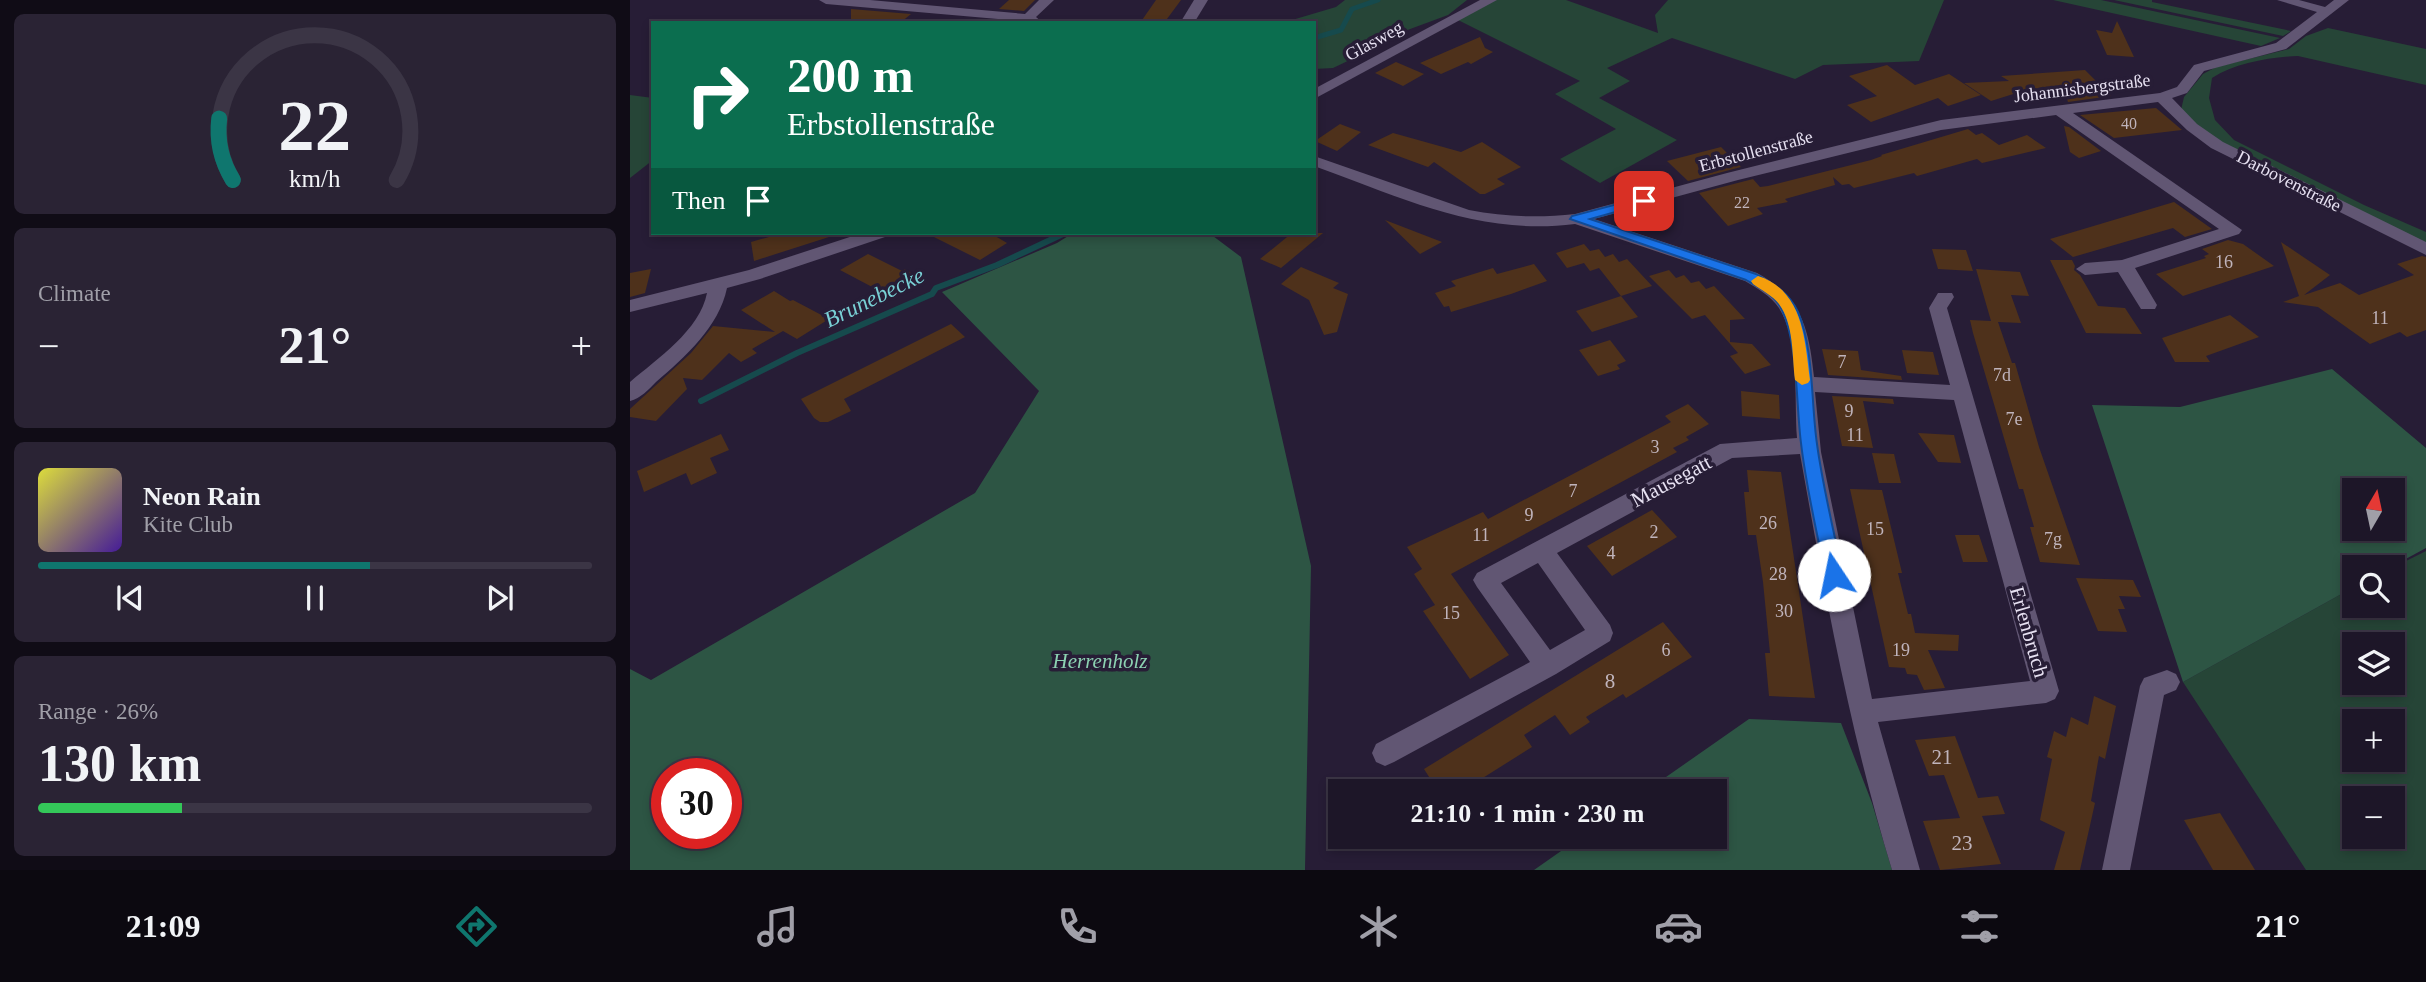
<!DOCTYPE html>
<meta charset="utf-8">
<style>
:root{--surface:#1d1628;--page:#2a2334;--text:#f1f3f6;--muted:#a09fa8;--line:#3b3545;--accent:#0f766e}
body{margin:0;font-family:"Times New Roman",serif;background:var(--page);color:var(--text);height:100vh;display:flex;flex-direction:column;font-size:26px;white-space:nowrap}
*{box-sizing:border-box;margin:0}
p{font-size:23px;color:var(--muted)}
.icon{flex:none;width:38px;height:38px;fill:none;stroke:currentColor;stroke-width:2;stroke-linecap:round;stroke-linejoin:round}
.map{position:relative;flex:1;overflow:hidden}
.details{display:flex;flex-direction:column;gap:14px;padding:14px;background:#100c16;width:630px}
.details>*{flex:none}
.banner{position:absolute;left:21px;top:21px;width:665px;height:214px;border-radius:0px;box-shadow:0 4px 10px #0003,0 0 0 2px var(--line);background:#0b6e4f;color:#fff;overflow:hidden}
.needle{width:46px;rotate:9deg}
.tools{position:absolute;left:1712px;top:478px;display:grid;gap:14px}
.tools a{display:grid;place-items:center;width:63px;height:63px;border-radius:0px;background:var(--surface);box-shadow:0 4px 10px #0003,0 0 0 2px var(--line);font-size:35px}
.speed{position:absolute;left:21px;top:758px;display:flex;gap:14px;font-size:35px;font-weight:700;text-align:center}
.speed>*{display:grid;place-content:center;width:91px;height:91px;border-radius:50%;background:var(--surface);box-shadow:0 4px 10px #0003,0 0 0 2px var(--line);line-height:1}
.speed .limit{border:10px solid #d22;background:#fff;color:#111}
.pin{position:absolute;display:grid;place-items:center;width:60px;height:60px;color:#fff;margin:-30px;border-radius:14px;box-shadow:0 4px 10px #0006}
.me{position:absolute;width:77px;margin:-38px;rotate:349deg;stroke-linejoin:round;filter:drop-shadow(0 0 5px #0008)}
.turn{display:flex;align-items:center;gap:24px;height:147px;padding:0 21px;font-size:32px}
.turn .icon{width:91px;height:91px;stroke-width:2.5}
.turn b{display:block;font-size:49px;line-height:60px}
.then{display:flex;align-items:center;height:66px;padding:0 21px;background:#0003;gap:14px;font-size:26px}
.big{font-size:52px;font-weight:800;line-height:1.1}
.details .widget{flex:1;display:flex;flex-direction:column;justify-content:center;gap:10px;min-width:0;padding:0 24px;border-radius:10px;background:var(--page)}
.details .dial{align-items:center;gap:0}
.dial svg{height:182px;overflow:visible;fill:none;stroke:var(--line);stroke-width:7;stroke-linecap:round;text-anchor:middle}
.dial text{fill:var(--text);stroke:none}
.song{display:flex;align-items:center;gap:21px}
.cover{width:84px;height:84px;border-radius:10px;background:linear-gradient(135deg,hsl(60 70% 55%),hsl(260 70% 35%))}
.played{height:7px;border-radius:4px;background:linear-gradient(90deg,var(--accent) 60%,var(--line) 60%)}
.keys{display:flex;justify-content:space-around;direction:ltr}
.heat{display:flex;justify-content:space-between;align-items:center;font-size:38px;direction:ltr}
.charge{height:10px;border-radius:5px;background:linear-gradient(90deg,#34c759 26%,var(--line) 0)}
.trip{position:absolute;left:698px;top:779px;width:399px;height:70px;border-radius:0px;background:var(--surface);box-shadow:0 4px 10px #0003,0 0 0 2px var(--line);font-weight:800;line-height:70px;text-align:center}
.menu{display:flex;height:112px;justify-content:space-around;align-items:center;background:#0c0910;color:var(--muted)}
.menu .icon{width:49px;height:49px}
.menu .on{color:var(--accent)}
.menu b{font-size:32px;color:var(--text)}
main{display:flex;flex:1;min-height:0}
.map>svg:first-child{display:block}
.green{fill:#264537;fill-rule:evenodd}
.forest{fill:#2d5544;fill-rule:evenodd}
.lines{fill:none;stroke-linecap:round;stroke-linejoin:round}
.stream-far1{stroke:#164a4d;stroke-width:5}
.stream{stroke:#164a4d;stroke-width:6}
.building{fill:#4e311b}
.minor{fill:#615673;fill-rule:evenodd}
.route{fill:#1a73e8;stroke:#114b97;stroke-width:2}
.slow{fill:#f59e0b}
.labels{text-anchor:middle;stroke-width:7;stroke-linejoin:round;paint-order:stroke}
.far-number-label{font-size:16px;fill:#c0b4bc}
.far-street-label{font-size:18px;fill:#e6e0f1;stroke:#271d36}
.number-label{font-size:18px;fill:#c0b4bc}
.street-label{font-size:21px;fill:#e6e0f1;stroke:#271d36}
.park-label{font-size:21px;font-style:italic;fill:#8cd2b2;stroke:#271d36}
.near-number-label{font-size:21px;fill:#c0b4bc}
.water-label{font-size:23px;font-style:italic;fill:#79d0d5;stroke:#271d36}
</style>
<main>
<section class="details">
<div class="widget dial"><svg viewBox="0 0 100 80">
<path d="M14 69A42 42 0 1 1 86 69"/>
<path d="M14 69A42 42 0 0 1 8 42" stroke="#0f766e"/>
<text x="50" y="56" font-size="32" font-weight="700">22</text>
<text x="50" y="72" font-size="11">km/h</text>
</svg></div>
<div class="widget"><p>Climate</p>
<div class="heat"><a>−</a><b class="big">21°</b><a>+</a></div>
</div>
<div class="widget">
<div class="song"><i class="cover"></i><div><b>Neon Rain</b><p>Kite Club</p></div></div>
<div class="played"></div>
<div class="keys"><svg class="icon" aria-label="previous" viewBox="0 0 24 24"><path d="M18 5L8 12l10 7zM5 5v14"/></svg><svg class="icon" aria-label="pause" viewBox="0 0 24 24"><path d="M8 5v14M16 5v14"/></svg><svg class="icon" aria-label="next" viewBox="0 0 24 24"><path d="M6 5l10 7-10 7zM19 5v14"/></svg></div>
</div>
<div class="widget"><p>Range · 26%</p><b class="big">130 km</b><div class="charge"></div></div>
</section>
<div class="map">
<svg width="1796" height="870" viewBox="0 0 1796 870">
<rect width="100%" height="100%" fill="#271d36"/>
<g class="green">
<polygon points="715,0 837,0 818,15 718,52 724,58 703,68 684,69 684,23 652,23 706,7"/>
<polygon points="864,0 936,0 1028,33 1025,15 1038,0 1314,0 1289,61 1193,65 1165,79 1042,38 977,68 1000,81 969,98 1047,140 970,183 930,159 986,129 925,94 950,81 828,20"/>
<polygon points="1423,0 1471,0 1650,38 1631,46"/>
<polygon points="1484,0 1522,0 1522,2 1661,31 1653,36"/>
<path d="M1698,28L1796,49V85L1668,56C1641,57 1605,63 1582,78L1579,98L1585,120L1604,140L1734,205L1796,232V245L1593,146L1567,128L1551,110L1554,97L1573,74L1586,67L1659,49L1676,36Z"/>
<polygon points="0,95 23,98 23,160 0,178"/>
<path d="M1796,551V870H1676L1553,682L1724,587V606H1762V568ZM1724,644H1762V682H1724ZM1724,721H1762V760H1724ZM1724,798H1762V836H1724Z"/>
</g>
<g class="forest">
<path d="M443,233H579L611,257L681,566L675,870H0V669L21,680L345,493L409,391L312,292L427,243ZM37,774H96V833H37Z"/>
<path d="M1702,369L1796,448V548L1761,567H1724V587L1553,682L1462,405L1550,407ZM1724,490H1762V528H1724Z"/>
<polygon points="1119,719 1211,723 1242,803 1262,870 904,870 951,837 1085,836 1085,791 1016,791"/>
</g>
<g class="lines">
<polyline class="stream-far1" points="684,38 711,30 722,9 748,0"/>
<polyline class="stream" points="71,401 167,353 302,294 306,288 367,265 435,233"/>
</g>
<g class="building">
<polygon points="379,0 405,0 394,11 369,9"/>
<polygon points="526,0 551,0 534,23 510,23"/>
<polygon points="221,9 281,14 270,23 221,23"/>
<polygon points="1487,21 1504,57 1477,55 1466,30 1482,33"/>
<polygon points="850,37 855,48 863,52 841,64 838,62 811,74 790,63"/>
<polygon points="766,62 794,74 773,86 745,73"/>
<polygon points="1257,65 1285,85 1319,74 1351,95 1318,106 1308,98 1241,122 1217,105 1247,96 1219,76"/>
<polygon points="1455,70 1481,96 1438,102 1435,93 1401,93 1396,90 1361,101 1334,83 1379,81 1371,76"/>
<polygon points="1526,108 1552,130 1484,138 1450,115"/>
<polygon points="710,124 731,132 707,151 685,141"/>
<polygon points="1434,126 1439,127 1471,151 1449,158 1440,152"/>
<polygon points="1338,129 1346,135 1352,133 1369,145 1397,135 1416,148 1352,163 1347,159 1287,176 1284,173 1224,188 1219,184 1212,185 1203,177 1205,185 1155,199 1158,202 1127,208 1133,214 1098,226 1069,193 1123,179 1130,187 1138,186 1241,160 1252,156 1251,155"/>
<polygon points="763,133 831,152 852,142 891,167 867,179 875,184 855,194 850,194 804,162 798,167 738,145"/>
<polygon points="1091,147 1111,167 1058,181 1037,161"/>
<polygon points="1544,202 1582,229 1555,237 1543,228 1443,257 1420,239"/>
<polygon points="755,220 812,242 790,254"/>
<polygon points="153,233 198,233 199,237 124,261 121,242"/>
<polygon points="296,233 360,233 377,243 350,260"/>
<polygon points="662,233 693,233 651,268 630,259"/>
<polygon points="1598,240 1613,244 1644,266 1553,296 1526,274 1576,258 1574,256 1579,254 1572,249"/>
<polygon points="1651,242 1700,275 1674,295 1710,283 1729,295 1784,275 1767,264 1792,256 1796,257 1796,330 1777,337 1770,332 1740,344 1688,307 1653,302 1669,296"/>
<polygon points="954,244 960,251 969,249 975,257 983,254 989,262 997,259 1022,286 991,296 969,268 960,271 954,263 937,268 926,253"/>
<polygon points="1302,249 1336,250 1343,271 1308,269"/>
<polygon points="238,254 272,271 275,269 293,280 263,298 210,270"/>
<polygon points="1420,260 1442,260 1445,266 1444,270 1450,275 1468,306 1495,308 1512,334 1456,333"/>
<polygon points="904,264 917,281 881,294 821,312 819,306 814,307 805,293 826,286 821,281 863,268 867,274"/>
<polygon points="671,267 709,283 703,288 718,294 707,332 694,335 679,300 651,284"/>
<polygon points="21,269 15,293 0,297 0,273"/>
<polygon points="1346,269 1390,272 1399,296 1381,295 1391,323 1368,322 1382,363 1385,363 1409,447 1450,565 1410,562 1400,527 1404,527 1393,489 1389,489 1343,333 1340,320 1361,321"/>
<polygon points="1039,270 1046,278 1054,275 1061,283 1069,281 1076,289 1084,286 1115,319 1100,320 1100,342 1122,344 1141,365 1115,374 1100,356 1108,353 1075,315 1062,319 1019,276"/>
<polygon points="144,291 160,301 163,300 199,319 167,339 153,331 122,349 127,353 111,362 99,353 72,380 53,378 57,389 26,421 0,417 0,409 61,353 83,326 145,332 111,310"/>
<polygon points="991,296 1008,317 962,332 946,311"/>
<polygon points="1600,315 1629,337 1576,356 1580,362 1545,362 1532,338"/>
<polygon points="321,324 335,337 214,399 221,411 198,422 190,422 184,418 171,399"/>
<polygon points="980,340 996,361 987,365 990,369 968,376 949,350"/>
<polygon points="1192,349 1228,351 1231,370 1271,376 1272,380 1198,375"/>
<polygon points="1272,350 1303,352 1309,375 1277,373"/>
<polygon points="1111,391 1149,395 1150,419 1112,416"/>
<polygon points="1202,396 1263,399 1264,404 1233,401 1243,448 1212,446"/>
<polygon points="1058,404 1079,424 1056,437 1059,440 1043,448 1047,452 821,574 879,655 840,679 793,611 805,605 784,574 792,569 777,547 853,512 858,519 1041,422 1035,416"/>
<polygon points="1288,433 1324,435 1331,463 1308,462"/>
<polygon points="91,434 99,450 80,458 87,473 61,485 56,473 14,492 7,471"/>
<polygon points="1242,453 1264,454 1271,483 1249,483"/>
<polygon points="1117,470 1151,472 1185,698 1139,696 1135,653 1140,653 1133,582 1126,535 1118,535 1114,492 1119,492"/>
<polygon points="1220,489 1252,490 1272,573 1268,573 1278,614 1281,614 1285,633 1329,635 1328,651 1298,650 1315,688 1294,690 1287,675 1277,674 1275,668 1259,667"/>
<polygon points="1022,510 1047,537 982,576 957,546"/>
<polygon points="1325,535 1349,535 1358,562 1333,562"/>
<polygon points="1446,578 1503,580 1511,597 1489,596 1495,609 1488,609 1497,632 1468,631"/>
<polygon points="1033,622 1062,657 996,698 993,694 956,717 960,722 940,735 925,715 894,735 902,747 848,781 855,791 808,791 794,769"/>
<polygon points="1464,696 1486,706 1475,759 1469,756 1461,801 1465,803 1450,870 1424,870 1435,832 1410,820 1422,759 1417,757 1424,731 1436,737 1441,717 1458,725"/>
<polygon points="1325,736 1348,798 1368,796 1375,814 1352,816 1371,864 1310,870 1293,821 1330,818 1314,775 1299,776 1285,740"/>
<polygon points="1590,813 1625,870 1583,870 1554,820"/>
</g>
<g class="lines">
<g class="minor">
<polygon points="189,0 240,0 395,14 409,0 424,0 406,17 413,23 196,4"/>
<polygon points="564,0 578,0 564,23 550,23"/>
<polygon points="850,0 867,0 684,99 684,89"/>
<path d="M1647,0H1669L1695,7L1704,0H1719L1656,49L1574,71L1557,93L1542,98L1567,124L1593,142L1796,242V255L1581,148L1557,130L1528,102L1443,113L1612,230L1609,234L1505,268L1527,305L1525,309H1511L1488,272L1455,275L1446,269L1455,263L1492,260L1589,229L1426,115L1311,130L1108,180L964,219L1127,273C1172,298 1179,329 1184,377L1320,385L1299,308L1308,293H1322L1324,297L1317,308L1429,691L1425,699L1416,703L1248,722L1290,870H1262C1220,733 1195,594 1170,454L1102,458L927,553L980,625L983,633L980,641L926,674L764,762L755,766L746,762L742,753L746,744L900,662L847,587L843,580L847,573L1090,444L1167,438C1164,400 1170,341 1149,308C1141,296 1127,288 1115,281L945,224C848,236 773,198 684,166V156L839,210C874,217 910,218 945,214L1097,173L1311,120L1530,93L1547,87L1564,65L1646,43L1687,12ZM1185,392L1324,400L1400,681L1242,699L1191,452ZM908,563L955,630L920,650L871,583Z"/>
<path d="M232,233H258L255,237L130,279L97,288C89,327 55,357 26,382C18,390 11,398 0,401V382C27,359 70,330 77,293L0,312V300L119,270Z"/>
<polygon points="1537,670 1546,674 1550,682 1546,690 1534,695 1500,870 1472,870 1510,686 1514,678"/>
</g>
</g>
<path class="route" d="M1014,197L1018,198V203L960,219L1126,274C1144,284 1159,293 1168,312C1184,349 1181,404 1187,444C1193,488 1204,532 1213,575L1210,580L1204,583L1198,580L1195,575C1187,531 1176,487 1171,443C1166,406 1168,342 1152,310C1145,295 1130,288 1116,280L940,219L942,216Z"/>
<path class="slow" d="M1128,276C1173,290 1175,340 1180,380L1178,383L1172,385L1165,380C1162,356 1164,324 1149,304C1143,296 1131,290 1123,284L1121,281Z"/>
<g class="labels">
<g class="far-number-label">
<text x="1499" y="129">40</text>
<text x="1112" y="208">22</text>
</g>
<g class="far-street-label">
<text transform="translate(744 41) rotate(-29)" y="6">Glasweg</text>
<text transform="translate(1452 88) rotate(-7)" y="6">Johannisbergstraße</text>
<text transform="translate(1126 151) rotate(-15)" y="6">Erbstollenstraße</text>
<text transform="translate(1659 181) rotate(27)" y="6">Darbovenstraße</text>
</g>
<g class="number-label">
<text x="1594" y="268">16</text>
<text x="1750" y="324">11</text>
<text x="1212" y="368">7</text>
<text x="1372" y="381">7d</text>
<text x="1219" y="417">9</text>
<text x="1384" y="425">7e</text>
<text x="1225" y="441">11</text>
<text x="1025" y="453">3</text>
<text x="943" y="497">7</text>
<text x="899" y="521">9</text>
<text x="1138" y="529">26</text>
<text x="1245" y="535">15</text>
<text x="1024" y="538">2</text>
<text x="851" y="541">11</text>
<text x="1423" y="545">7g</text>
<text x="981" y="559">4</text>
<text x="1148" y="580">28</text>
<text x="1154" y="617">30</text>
<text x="821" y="619">15</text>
<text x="1036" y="656">6</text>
<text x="1271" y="656">19</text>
</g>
<g class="street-label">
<text transform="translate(1041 481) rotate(-28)" y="7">Mausegatt</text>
<text transform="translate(1399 632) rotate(74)" y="7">Erlenbruch</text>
</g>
<g class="park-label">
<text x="470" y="668">Herrenholz</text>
</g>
<g class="near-number-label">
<text x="980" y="688">8</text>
<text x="1312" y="764">21</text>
<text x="1332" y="850">23</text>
</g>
<g class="water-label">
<text transform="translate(244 297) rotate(-26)" y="8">Brunebecke</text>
</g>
</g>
</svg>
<div class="tools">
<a><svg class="needle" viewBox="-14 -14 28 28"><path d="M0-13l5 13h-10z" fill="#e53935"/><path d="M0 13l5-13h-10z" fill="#a09fa8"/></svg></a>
<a><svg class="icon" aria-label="search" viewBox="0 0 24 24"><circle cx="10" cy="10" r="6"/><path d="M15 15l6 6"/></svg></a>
<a><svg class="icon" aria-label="layers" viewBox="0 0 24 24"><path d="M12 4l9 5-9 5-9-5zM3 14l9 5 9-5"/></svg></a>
<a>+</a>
<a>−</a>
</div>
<div class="speed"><div class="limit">30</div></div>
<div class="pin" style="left:1014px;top:201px;background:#d93025"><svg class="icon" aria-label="arrive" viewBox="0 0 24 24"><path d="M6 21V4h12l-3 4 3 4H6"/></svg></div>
<svg class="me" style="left:1204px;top:575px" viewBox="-20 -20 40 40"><circle r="19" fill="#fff"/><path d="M0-13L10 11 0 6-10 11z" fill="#1a73e8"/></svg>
<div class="trip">21:10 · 1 min · 230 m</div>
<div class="banner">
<div class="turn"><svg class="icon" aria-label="right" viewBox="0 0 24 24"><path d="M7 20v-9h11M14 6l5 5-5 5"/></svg><div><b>200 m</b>Erbstollenstraße</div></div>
<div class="then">Then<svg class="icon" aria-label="arrive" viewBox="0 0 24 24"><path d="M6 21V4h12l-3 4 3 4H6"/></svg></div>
</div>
</div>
</main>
<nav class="menu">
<b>21:09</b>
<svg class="icon on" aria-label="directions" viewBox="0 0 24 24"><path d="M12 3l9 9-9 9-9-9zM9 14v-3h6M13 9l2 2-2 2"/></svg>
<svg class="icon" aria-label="music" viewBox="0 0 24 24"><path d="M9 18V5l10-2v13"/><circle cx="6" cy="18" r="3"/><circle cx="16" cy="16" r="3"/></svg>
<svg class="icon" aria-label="phone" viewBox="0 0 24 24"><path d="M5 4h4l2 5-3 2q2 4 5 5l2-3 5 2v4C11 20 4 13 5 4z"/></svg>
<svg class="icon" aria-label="climate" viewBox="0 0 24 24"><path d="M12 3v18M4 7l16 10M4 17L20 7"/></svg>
<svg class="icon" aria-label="car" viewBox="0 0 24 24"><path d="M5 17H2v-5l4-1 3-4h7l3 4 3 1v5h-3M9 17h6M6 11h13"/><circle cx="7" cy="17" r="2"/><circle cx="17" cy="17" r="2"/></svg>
<svg class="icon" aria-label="filters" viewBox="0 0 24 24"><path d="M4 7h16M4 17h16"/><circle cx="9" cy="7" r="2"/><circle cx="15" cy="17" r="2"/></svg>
<b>21°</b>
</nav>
